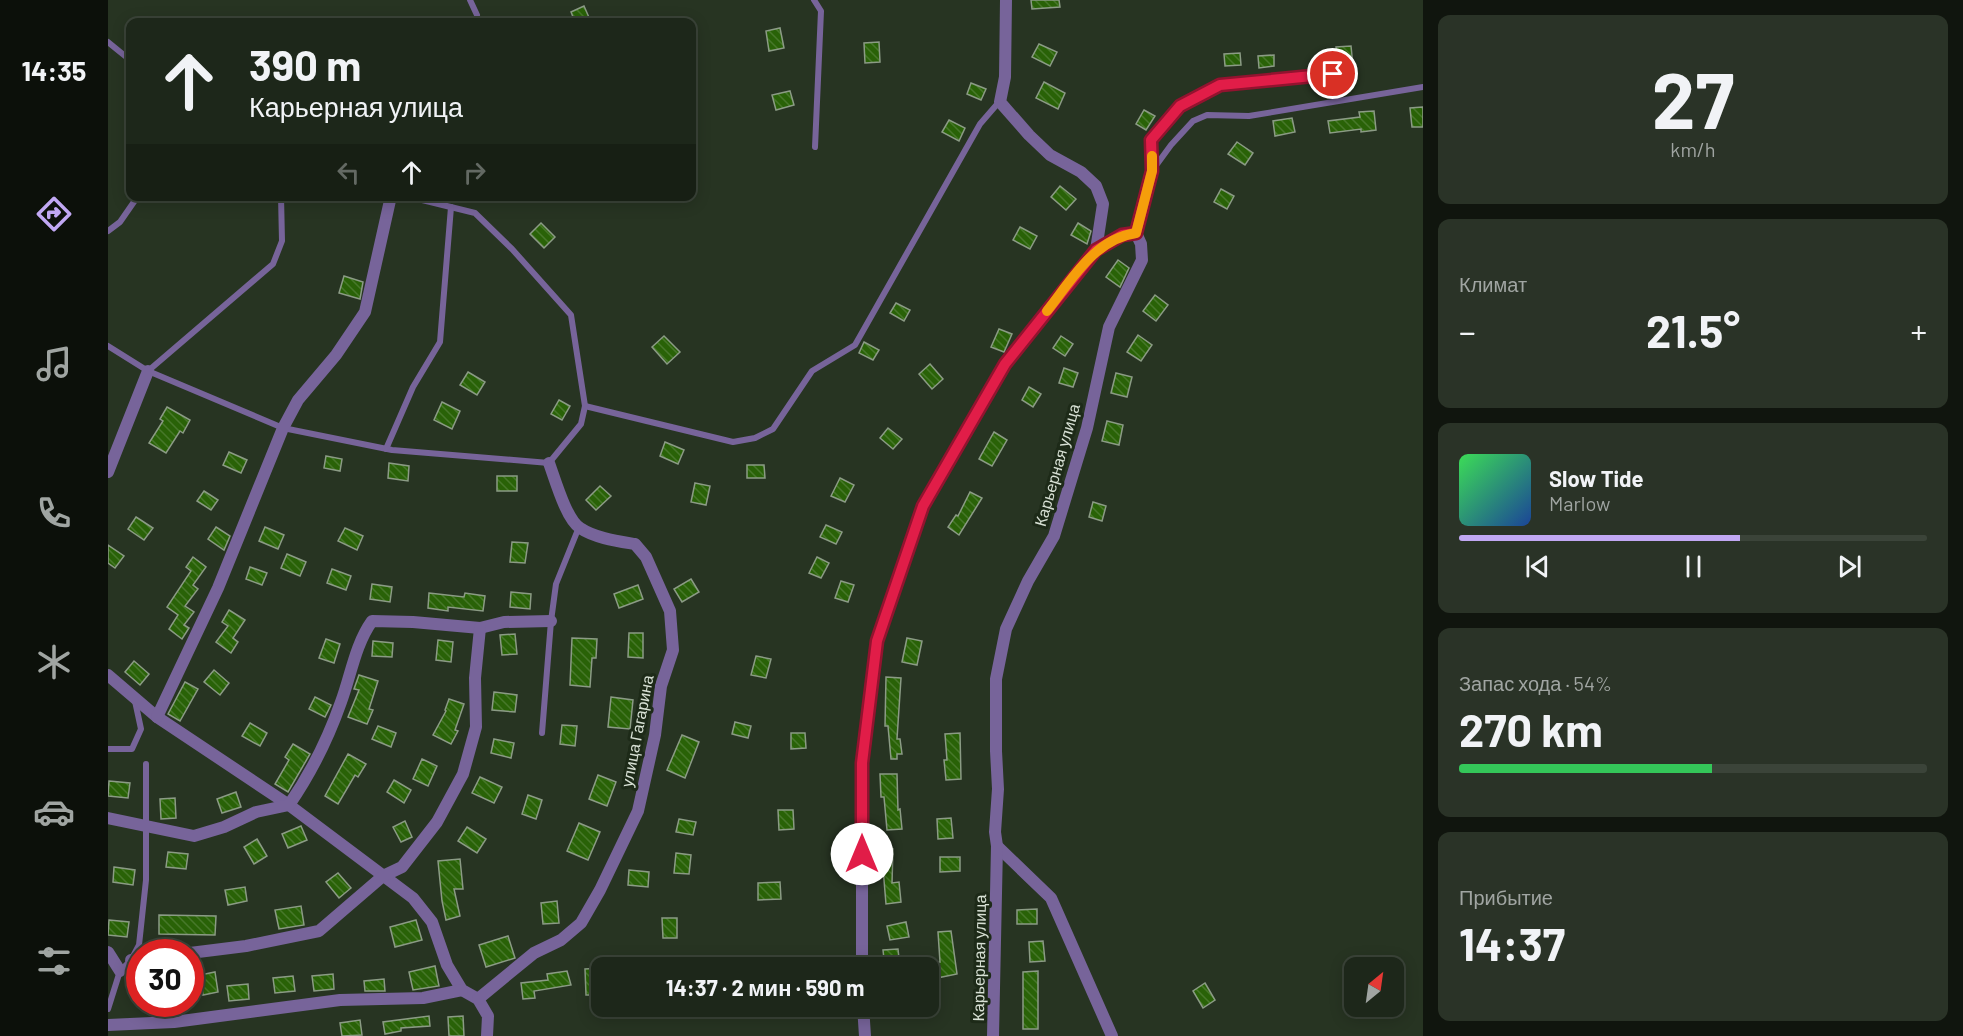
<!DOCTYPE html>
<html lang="ru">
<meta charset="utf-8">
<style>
:root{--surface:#1d271a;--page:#2a3327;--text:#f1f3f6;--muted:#a0a5a2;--line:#3b4439;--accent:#c1a8f3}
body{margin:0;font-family:Barlow,sans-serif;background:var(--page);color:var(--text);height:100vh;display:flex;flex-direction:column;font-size:22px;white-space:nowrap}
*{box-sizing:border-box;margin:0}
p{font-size:20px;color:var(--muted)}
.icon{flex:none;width:33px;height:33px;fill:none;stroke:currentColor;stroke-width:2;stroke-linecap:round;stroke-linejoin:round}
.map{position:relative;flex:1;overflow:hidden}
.side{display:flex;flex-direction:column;gap:15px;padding:15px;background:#10150e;width:540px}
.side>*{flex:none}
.guide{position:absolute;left:18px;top:18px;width:570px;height:183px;border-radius:12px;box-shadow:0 3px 15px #0003,0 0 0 2px var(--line);background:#1d271a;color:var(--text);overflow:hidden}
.needle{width:39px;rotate:29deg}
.controls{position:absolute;left:1236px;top:957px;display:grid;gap:12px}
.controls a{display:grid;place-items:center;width:60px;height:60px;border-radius:12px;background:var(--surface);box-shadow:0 3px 15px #0003,0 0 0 2px var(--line);font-size:30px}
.speed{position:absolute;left:18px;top:939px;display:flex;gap:12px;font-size:30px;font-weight:700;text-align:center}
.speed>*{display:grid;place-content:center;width:78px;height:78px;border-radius:50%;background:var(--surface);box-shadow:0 3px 15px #0003,0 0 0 2px var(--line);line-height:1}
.speed .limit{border:9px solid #d22;background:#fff;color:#111}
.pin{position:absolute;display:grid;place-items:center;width:51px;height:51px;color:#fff;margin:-26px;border:3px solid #fff;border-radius:50%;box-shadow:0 2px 6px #0007}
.me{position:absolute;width:66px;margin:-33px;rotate:0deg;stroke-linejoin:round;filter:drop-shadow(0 0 4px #0008)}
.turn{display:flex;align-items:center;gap:21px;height:126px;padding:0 24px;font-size:27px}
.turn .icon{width:78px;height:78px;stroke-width:2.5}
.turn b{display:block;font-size:42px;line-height:51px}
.lanes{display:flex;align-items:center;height:57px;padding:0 24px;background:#0003;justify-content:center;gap:30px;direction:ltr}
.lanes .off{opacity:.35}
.big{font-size:45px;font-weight:700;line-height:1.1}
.side .widget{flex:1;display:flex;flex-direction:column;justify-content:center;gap:9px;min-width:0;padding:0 21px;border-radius:12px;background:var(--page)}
.side .dial{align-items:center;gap:0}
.dial b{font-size:78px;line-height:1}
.song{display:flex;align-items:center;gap:18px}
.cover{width:72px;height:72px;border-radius:9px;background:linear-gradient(135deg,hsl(130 70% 55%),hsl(220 70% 35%))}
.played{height:6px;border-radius:3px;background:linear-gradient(90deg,var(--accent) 60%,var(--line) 60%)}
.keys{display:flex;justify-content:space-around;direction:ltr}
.heat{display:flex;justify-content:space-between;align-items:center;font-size:33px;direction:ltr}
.charge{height:9px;border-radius:4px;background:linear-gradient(90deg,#34c759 54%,var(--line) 0)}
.trip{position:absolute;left:483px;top:957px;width:348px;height:60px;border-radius:12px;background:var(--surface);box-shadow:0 3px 15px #0003,0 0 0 2px var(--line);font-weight:700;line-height:60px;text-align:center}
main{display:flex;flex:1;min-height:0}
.menu{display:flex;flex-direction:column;width:108px;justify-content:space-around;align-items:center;background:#0c100a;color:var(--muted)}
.menu .icon{width:42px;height:42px}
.menu .on{color:var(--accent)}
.menu b{font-size:27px;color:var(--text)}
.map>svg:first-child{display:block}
.building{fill:url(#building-back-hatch);stroke:#8b9b85;stroke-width:1.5}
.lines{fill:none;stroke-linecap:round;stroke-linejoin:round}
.service{stroke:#77649a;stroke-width:6}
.minor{stroke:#77649a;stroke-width:12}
.route-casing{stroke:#92132f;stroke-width:15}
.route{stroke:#e11d48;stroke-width:10}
.slow{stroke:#f59e0b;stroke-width:10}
.labels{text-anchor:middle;stroke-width:6;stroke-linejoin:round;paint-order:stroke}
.street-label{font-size:16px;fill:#d8e1d5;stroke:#1d2a18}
</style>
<main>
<nav class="menu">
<b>14:35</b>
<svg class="icon on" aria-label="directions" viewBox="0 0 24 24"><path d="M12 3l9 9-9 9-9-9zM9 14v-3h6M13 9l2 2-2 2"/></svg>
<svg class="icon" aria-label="music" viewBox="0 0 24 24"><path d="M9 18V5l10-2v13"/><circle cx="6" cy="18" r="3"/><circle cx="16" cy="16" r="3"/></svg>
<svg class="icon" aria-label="phone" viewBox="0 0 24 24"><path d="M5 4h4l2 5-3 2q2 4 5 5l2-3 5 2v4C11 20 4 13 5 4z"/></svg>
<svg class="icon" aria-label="climate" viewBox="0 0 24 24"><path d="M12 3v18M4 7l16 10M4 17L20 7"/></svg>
<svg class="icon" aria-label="car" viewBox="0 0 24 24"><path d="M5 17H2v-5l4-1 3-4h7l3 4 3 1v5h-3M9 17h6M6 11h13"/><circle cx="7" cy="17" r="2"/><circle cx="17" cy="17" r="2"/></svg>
<svg class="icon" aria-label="filters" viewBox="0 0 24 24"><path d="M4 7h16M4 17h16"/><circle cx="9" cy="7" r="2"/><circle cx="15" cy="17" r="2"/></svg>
</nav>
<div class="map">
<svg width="1315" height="1036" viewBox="0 0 1315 1036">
<defs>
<pattern id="building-back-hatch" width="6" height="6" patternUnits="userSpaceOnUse" patternTransform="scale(1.5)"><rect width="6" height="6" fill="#296207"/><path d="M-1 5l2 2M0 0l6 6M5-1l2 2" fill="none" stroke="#47782a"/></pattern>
</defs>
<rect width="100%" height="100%" fill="#273422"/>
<g class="building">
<polygon points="923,0 951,0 952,7 924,9"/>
<polygon points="476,6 483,22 467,22 463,12"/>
<polygon points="672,28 676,48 661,51 658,31"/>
<polygon points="771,42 772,62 757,63 756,43"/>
<polygon points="931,44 949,52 942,66 924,57"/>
<polygon points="1243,46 1245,66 1230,67 1228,47"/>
<polygon points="1132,53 1133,65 1117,66 1116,54"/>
<polygon points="1166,55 1166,66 1151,68 1150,56"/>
<polygon points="936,82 957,93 950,109 928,98"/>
<polygon points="863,83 878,89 873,100 859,94"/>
<polygon points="682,91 686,105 668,110 664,95"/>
<polygon points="1315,107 1315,127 1304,127 1302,108"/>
<polygon points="1036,110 1047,116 1038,130 1028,124"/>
<polygon points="1266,111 1268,130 1253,132 1253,129 1222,133 1220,121 1252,117 1251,112"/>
<polygon points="1184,118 1187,132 1167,136 1165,121"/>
<polygon points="841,120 857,128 851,141 834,132"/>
<polygon points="1129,142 1145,153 1137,165 1120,154"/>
<polygon points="952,186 968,199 958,210 943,197"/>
<polygon points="1113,189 1126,196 1119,209 1106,202"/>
<polygon points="433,223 447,237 436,248 422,234"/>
<polygon points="970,223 983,231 979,244 963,235"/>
<polygon points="912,227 929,236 922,249 905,240"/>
<polygon points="1010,260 1021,268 1012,287 998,277"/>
<polygon points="236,276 255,282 252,299 231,293"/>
<polygon points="1047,295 1060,305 1048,321 1035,311"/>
<polygon points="788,303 802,310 796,321 782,313"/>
<polygon points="891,329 904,334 896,352 883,347"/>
<polygon points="1030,335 1044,345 1033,361 1019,352"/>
<polygon points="556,336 572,352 559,364 544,347"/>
<polygon points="953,336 965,344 957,356 945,348"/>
<polygon points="756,342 771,350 765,360 751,353"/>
<polygon points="822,364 835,379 824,389 811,374"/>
<polygon points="956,368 970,373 965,387 951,383"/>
<polygon points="360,372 377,382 369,395 352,385"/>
<polygon points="1008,373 1024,377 1019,397 1003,393"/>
<polygon points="921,387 933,394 925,407 914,400"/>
<polygon points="451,400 462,406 454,420 443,414"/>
<polygon points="334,402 352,411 344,429 326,420"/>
<polygon points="59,407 82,420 75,433 72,431 58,453 41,443 55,421 52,419"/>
<polygon points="999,421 1015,425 1011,445 994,441"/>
<polygon points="780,428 794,439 785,449 772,438"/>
<polygon points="886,432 899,440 884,466 871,459"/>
<polygon points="557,442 576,450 570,464 552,456"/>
<polygon points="121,452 139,460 133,473 115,465"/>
<polygon points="218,456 234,459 232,471 216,468"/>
<polygon points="281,463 301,466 300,481 280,478"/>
<polygon points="639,465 656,465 657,478 639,478"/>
<rect x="389" y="476" width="20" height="15"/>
<polygon points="732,478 746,485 737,502 723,496"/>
<polygon points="587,483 602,486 598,505 583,502"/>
<polygon points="492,486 503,496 488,510 478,500"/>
<polygon points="96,491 110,500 103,510 89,501"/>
<polygon points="862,492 874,498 851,535 840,527 848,515 850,516"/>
<polygon points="985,502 998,506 994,521 981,517"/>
<polygon points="28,517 45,528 36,540 20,529"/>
<polygon points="718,525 734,532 728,544 712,537"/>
<polygon points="108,527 122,536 116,550 100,539"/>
<polygon points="157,527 176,535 170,549 151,541"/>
<polygon points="237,528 255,536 249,550 230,541"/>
<polygon points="404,542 420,543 417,563 402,562"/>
<polygon points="0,545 16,556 7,568 0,563"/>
<polygon points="179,554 198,562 192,576 173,568"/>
<polygon points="85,557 98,567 85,585 90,589 77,606 86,612 76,625 81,628 74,639 61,629 70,615 59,607 83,571 78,567"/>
<polygon points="709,557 721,563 713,578 701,573"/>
<polygon points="142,567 159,573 154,585 138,579"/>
<polygon points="224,569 243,576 238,590 219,583"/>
<polygon points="583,579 591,592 574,602 566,589"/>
<polygon points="733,581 746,585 740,602 727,598"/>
<polygon points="264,584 284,587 282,602 262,599"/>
<polygon points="530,585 535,599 511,608 506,594"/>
<polygon points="403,592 423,594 422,609 402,607"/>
<polygon points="321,593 356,597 357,593 377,596 375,611 340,607 340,611 320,608"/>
<polygon points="121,610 137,620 125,638 130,642 123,653 108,642 120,626 114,622"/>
<polygon points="521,633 535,633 535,658 520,657"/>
<polygon points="407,634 409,654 394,655 392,635"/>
<polygon points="464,638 489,639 488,658 484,658 482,687 462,685"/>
<polygon points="799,638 814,641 809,665 794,662"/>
<polygon points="218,639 232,644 226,663 211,658"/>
<polygon points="330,640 345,642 343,662 328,660"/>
<polygon points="265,641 285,643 284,657 264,656"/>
<polygon points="648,656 663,659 658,678 643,675"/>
<polygon points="26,661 41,674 32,685 17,672"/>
<polygon points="106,670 121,683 112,695 96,682"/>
<polygon points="251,675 270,681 261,709 265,710 259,724 240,717 251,690 246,689"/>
<polygon points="778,677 793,678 789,739 792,739 794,754 789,754 789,759 783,759 780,726 777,726"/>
<polygon points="77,682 90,689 72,721 60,714"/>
<polygon points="386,692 409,695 407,712 384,710"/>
<polygon points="207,697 223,705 217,717 201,709"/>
<polygon points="503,697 525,700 522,729 500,727"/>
<polygon points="341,699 356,704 347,730 350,731 343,744 325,735 338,711 337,710"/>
<polygon points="627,722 643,726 640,738 624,734"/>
<polygon points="142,723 159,733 152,746 134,736"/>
<polygon points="454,725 469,726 467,746 452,744"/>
<polygon points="270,726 288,733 283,747 264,739"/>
<polygon points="683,733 697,733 698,748 683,749"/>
<polygon points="852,733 853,779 838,780 836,760 839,760 837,734"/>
<polygon points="574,735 591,742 577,778 559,770"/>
<polygon points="386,739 406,743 403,758 383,753"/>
<polygon points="185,744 202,754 180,792 167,784 181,760 177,757"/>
<polygon points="240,754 258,764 250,777 247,775 230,804 217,796"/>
<polygon points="314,759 329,766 320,786 305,779"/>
<polygon points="772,774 789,774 790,810 792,809 794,829 779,830 776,797 773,797"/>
<polygon points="490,775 508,782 499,806 481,799"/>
<polygon points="372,777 394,787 386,803 364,793"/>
<polygon points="286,780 303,790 296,803 279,792"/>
<polygon points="1,781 22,783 20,798 0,796"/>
<polygon points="128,792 133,807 114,813 109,799"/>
<polygon points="420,795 434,800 428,819 414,814"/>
<polygon points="67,798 68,818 53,819 52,799"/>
<polygon points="670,810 685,810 686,829 671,830"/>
<polygon points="843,818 845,838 830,839 829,819"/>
<polygon points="571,819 588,822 585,835 568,832"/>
<polygon points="297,821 304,837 293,842 285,827"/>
<polygon points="471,823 492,832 480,860 459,851"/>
<polygon points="193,826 199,840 180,848 174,834"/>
<polygon points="359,827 378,839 369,853 350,841"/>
<polygon points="149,839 159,856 146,864 136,847"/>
<polygon points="770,848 785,849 784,883 791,882 793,902 778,904 775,868 769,868"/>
<polygon points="60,852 80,854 78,869 58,867"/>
<polygon points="568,853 583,855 581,874 566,873"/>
<polygon points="832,857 852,857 852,871 832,872"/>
<polygon points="352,859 355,889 346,889 352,916 338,920 334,901 330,861"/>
<polygon points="6,867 27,870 25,885 5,882"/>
<polygon points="521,870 541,872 540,887 520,885"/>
<polygon points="230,873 243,888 231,898 218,882"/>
<polygon points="672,882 673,899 650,900 650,883"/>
<polygon points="137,887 139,901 120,905 117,890"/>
<polygon points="449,901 451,923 435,924 433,903"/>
<polygon points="193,906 196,925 171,929 167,910"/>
<polygon points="929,909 929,924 909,924 909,910"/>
<polygon points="51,915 108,916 107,935 51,934"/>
<polygon points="554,918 569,918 569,938 555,938"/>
<polygon points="1,920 21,922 19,937 0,935"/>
<polygon points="308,920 314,940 287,947 282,927"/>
<polygon points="798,922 801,937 782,940 779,926"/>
<polygon points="843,931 849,974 829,978 826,963 832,962 830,932"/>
<polygon points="400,936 407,958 378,967 371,945"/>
<polygon points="935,941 937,961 922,962 921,942"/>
<polygon points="790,949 792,968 777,968 775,950"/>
<polygon points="327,966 331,986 305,990 301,972"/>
<polygon points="494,968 494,995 478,995 477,969"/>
<polygon points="459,971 463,985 426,991 427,998 415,999 413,983 440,980 439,974"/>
<polygon points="930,971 930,1029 915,1029 915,972"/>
<polygon points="107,972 110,992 95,995 92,975"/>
<polygon points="225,974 226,989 206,991 204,976"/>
<polygon points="185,976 187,991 167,993 165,978"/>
<polygon points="276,979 277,991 257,991 256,981"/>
<polygon points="1097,983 1107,1000 1095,1008 1085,991"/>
<polygon points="140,984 141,999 121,1001 119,986"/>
<polygon points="321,1016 322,1026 293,1028 293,1031 277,1034 275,1022"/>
<polygon points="355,1016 356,1036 341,1036 340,1017"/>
<polygon points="252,1020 254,1035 234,1036 232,1023"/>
</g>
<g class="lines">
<g class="service">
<polyline points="362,0 369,15"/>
<polyline points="706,0 713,11 707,147"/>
<polyline points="0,42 22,60"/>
<polyline points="1044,171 1063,145 1085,121 1099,115 1141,116 1315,87"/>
<polyline points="298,196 367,213 404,249 463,315 477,406"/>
<polyline points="0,231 12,222 30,196"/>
<polyline points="1028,233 1044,171 1043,140 1072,106 1111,85 1243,71"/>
<polyline points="0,346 40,371 175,428 284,450 441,463 473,424 477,406 625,442 647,438 665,429 704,371 747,345 872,124 891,102"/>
<polyline points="40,371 165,264 174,241 173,196"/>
<polyline points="278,449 305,387 332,342 343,207"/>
<polyline points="434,733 443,621 448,584 471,527"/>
<polyline points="0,749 24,749 33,729 27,701"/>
<polyline points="0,1009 12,971 23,960 31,945 38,880 38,764"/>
</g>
<g class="minor">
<polyline points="0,472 40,371"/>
<polyline points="0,675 49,717 181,805 305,898 324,922 339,965 354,990 370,999 380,1016 379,1036"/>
<polyline points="49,717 110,588 175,428 190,400 228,355 257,312 283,196"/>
<path d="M0,818L86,836L116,827L148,812L181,805C203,773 220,739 233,702C243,675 247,645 264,621L305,622L372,628L396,622L443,621"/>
<polyline points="889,846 943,898 1004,1036"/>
<polyline points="0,952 12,971"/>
<polyline points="82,953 138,946 211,931 275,876 294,867 329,822 355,774 368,727 367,678 372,628"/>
<polyline points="23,960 32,959"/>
<polyline points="754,968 754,763 769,641 815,506 897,364 988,250 995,204 988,186 973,172 942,155 921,135 892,102 897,77 898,0"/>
<path d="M370,999L426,953L453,940L473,923L492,890L530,811L547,735L553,686L565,650L562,611L538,557L527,544C509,541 487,538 472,528C458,519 447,479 441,463"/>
<polyline points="755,1006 757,1036"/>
<polyline points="0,1025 66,1022 232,1000 315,998 354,990"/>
<polyline points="885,1036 889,846 887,832 890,789 888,751 888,679 898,629 920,581 946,536 979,428 1001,327 1034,260 1033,244 1028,233 1014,235 988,250"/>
</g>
</g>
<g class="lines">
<g class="route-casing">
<polyline id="route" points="754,854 754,763 769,641 815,506 897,364 988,250 1014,235 1028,233 1044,171 1043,140 1072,106 1112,85 1225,74"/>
</g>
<use href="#route" class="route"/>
<path class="slow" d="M939,311C963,281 986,239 1028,233L1044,171V156"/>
</g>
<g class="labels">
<g class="street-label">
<text transform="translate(949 465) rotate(-74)" y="6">Карьерная улица</text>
<text transform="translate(529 731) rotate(-79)" y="6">улица Гагарина</text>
<text transform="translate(871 958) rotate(-89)" y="6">Карьерная улица</text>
</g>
</g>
</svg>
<div class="controls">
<a><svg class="needle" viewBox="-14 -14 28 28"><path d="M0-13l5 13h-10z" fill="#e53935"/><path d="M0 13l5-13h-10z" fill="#a0a5a2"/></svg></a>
</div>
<div class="speed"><div class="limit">30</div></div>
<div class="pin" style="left:1225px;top:74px;background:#d93025"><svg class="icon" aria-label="arrive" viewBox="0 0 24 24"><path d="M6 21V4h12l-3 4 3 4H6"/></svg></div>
<svg class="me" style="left:754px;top:854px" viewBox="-20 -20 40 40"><circle r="19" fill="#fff"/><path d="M0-13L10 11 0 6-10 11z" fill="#e11d48"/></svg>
<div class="trip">14:37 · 2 мин · 590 m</div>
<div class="guide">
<div class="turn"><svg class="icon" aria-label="ahead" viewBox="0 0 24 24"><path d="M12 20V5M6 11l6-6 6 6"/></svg><div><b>390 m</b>Карьерная улица</div></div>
<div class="lanes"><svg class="icon off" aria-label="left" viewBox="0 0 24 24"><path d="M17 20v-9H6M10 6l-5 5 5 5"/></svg><svg class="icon" aria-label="ahead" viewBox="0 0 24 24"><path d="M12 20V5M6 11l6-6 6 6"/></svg><svg class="icon off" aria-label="right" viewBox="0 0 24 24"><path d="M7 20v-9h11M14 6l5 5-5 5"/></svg></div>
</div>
</div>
<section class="side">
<div class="widget dial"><b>27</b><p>km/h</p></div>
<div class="widget"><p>Климат</p>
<div class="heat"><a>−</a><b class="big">21.5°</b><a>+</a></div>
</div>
<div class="widget">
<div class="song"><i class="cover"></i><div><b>Slow Tide</b><p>Marlow</p></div></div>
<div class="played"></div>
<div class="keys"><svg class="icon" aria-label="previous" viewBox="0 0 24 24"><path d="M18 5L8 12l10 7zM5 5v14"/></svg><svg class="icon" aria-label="pause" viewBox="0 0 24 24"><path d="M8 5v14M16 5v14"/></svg><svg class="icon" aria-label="next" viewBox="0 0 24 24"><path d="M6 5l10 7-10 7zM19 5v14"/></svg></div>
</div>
<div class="widget"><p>Запас хода · 54%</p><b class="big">270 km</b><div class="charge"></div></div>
<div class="widget"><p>Прибытие</p><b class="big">14:37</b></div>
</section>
</main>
